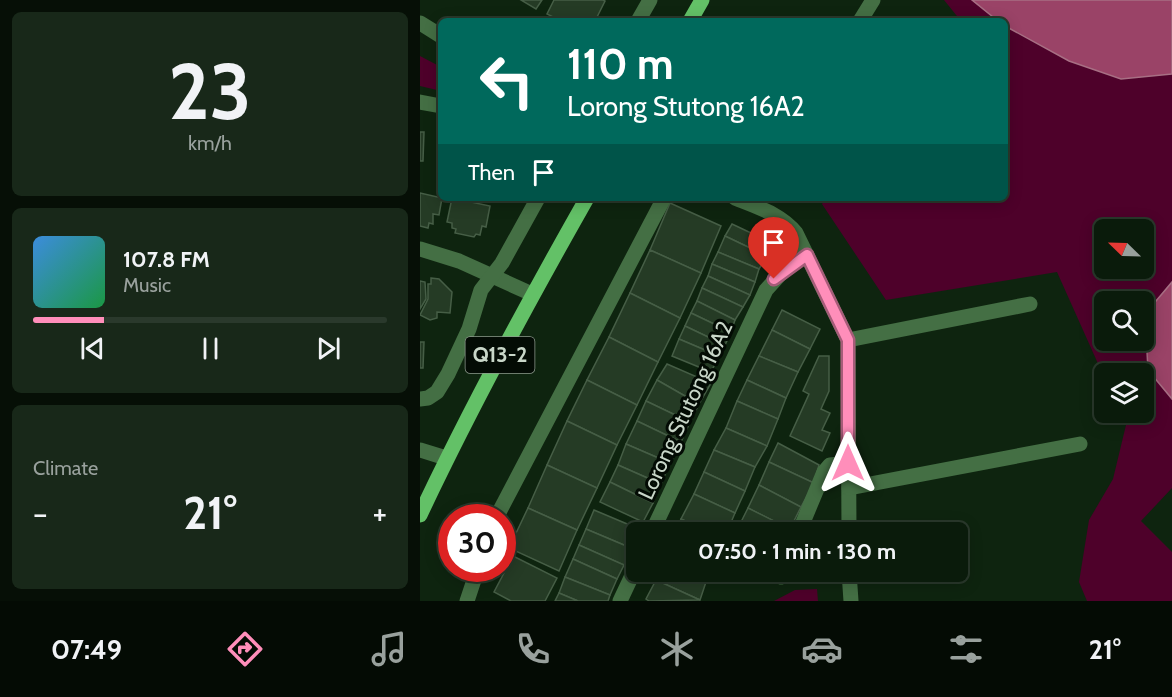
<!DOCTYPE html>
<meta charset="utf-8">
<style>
:root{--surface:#0a1b0b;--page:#182819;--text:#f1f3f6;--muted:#99a19d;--line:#2a392c;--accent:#ff8eba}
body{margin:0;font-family:Cabin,sans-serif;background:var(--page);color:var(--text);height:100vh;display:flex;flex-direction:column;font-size:22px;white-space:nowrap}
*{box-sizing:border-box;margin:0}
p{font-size:20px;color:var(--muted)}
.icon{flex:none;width:33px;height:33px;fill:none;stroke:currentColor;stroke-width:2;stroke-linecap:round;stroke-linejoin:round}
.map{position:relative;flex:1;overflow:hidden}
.drawer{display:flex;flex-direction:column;gap:12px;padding:12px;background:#060f06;width:420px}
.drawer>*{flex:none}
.hud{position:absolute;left:18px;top:18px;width:570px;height:183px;border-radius:9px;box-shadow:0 3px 15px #0003,0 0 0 2px var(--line);background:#00695c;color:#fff;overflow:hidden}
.needle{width:39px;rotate:293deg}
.fabs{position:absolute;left:674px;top:219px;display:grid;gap:12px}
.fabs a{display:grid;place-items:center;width:60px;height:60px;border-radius:9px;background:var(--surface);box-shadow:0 3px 15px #0003,0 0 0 2px var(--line);font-size:30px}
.speed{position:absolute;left:18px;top:504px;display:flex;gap:12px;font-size:30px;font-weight:700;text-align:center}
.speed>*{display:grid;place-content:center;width:78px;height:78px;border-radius:50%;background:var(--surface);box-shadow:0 3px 15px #0003,0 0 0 2px var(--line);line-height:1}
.speed .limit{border:9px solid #d22;background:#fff;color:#111}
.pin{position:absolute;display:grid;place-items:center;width:51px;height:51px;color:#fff;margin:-62px -26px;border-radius:50% 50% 50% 0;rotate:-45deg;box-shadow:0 0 6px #0007}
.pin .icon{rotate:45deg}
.me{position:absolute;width:66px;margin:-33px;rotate:0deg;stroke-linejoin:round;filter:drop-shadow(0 0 4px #0008)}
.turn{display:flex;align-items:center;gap:21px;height:126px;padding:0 30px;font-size:27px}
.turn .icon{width:78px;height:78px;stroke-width:2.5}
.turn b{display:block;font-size:42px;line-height:51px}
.then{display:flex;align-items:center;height:57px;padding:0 30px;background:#0003;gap:12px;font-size:22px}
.big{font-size:45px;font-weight:700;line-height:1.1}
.drawer .widget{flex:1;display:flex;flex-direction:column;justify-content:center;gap:9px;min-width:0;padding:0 21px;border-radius:9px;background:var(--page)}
.drawer .dial{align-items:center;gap:0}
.dial b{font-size:78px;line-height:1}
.song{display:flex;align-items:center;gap:18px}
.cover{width:72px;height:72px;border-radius:9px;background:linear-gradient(135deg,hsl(210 70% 55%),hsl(140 70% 35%))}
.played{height:6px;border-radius:3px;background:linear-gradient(90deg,var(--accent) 20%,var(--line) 20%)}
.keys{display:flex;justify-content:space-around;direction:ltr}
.heat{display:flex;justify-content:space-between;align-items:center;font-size:33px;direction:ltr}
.trip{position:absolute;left:206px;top:522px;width:342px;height:60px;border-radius:9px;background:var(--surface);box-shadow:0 3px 15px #0003,0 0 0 2px var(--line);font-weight:700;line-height:60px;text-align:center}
.tab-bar{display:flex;height:96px;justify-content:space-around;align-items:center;background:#040b04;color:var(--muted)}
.tab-bar .icon{width:42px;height:42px}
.tab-bar .selected{color:var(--accent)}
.tab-bar b{font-size:27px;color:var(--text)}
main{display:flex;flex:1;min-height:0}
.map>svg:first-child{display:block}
.green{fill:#4e012a;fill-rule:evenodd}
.water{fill:#9a4367;stroke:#a86f84;stroke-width:1.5}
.building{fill:#253b25;stroke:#465e46;stroke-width:1.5}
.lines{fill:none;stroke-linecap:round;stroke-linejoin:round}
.minor{stroke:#446f44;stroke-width:15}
.major{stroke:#63c167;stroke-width:15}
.route-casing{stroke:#a65c79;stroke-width:15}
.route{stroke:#ff8eba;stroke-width:10}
.labels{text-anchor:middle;stroke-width:6;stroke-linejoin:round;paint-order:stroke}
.shield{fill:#030b04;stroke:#8d998d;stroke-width:1.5}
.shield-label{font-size:21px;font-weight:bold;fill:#c8d6c8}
.street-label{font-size:22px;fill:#c8d6c8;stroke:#030b04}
</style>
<main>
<section class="drawer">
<div class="widget dial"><b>23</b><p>km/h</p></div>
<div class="widget">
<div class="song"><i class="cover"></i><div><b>107.8 FM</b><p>Music</p></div></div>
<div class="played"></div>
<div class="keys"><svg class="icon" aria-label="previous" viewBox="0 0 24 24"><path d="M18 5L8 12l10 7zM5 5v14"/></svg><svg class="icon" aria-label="pause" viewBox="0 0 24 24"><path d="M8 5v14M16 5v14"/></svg><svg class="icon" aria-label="next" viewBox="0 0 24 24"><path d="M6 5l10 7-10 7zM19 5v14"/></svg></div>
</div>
<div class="widget"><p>Climate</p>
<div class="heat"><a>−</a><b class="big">21°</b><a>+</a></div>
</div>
</section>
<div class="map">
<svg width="752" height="601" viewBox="0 0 752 601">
<rect width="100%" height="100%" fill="#0e240f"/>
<g class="green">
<polygon points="524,0 552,0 578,21 541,21"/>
<path d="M585,26L649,61L701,79L752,74V282L725,315L728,370L752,399V488L721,521L752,552V601H667L659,582L669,520L693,479L706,425L700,413L723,412V374H684V377L637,272L466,300L402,204L406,198H585ZM684,230H723V268H684ZM684,302H723V340H684Z"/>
<polygon points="0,56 21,67 21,91 0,86"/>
<polygon points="397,589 398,601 354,601 375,590"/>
</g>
<g class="water">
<polygon points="552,0 752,0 752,74 701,79 649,61 585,26 585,21 578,21"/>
<polygon points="752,282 752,399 728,370 725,314"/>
</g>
<g class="building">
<polygon points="101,0 122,0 116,9"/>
<polygon points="134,0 183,0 185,1 175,21 141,21 127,14"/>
<polygon points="0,132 4,132 3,161 0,161"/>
<polygon points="0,193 22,198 19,215 13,214 13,224 9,223 8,228 0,226"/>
<polygon points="32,198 70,206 66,227 62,226 60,235 56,234 54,237 35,233 36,229 32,228 32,223 27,222"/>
<polygon points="250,203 301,226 281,273 230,250"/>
<polygon points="312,224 352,243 347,256 305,236"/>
<polygon points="305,236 347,256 339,269 298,252"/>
<polygon points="230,250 281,273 260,318 210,293"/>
<polygon points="298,252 339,269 335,282 292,264"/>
<polygon points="292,264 335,282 330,295 288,276"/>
<polygon points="288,276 330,295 323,307 282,288"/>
<polygon points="11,278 19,279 32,292 30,313 17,312 17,318 10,320 0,315 8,299 8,284 11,284"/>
<polygon points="0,281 5,282 6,299 0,309"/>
<polygon points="282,288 323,307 315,320 277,301"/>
<polygon points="210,293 260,318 238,362 189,337"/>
<polygon points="277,301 315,320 311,332 271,313"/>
<polygon points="362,310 400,329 390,349 352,330"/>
<polygon points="271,313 311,332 305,345 265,326"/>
<polygon points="265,326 305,345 299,356 259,339"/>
<polygon points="352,330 390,349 378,372 339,356"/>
<polygon points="189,337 238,362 217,405 167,380"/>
<polygon points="259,339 299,356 291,372 252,356"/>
<polygon points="0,342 4,342 3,368 0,368"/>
<polygon points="339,356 378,372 366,398 327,380"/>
<polygon points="399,356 409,356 409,391 401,409 410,413 402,430 410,433 402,451 370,436 389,394 383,391"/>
<polygon points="247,364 291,383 279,404 237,380"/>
<polygon points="167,380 217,405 197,445 147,421"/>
<polygon points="237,380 279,404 270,422 226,401"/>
<polygon points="327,380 366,398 358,419 317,401"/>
<polygon points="226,401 270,422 261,442 217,421"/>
<polygon points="317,401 358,419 347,446 306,428"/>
<polygon points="147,421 197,445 177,488 127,465"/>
<polygon points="217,421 261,442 250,463 206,444"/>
<polygon points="306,428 347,446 335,467 294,450"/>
<polygon points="358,443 399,465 394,483 349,462"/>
<polygon points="206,444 250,463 241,484 198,465"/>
<polygon points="294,450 335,467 325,491 284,472"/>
<polygon points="349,462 394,483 381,507 339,485"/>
<polygon points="127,465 177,488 157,530 108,508"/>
<polygon points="198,465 241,484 233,503 190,482"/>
<polygon points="284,472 325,491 315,513 274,494"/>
<polygon points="190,482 233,503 223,522 180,502"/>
<polygon points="339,485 381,507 370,529 328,508"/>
<polygon points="274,494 315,513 307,532 289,532 261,519"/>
<polygon points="108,508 157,530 139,571 89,548"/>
<polygon points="328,508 370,529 368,532 316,532"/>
<polygon points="174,510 219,529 211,548 166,529"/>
<polygon points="261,519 289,532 255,532"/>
<polygon points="166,529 211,548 204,565 159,545"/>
<polygon points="159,545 204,565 197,579 153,559"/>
<polygon points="93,556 137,578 125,601 91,601 74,592"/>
<polygon points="153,559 197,579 190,595 145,577"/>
<polygon points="239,572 279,572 288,576 280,600 236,580"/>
<polygon points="145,577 190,595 188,601 158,601 139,593"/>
<polygon points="236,580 280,600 229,601 226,599"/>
<polygon points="139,593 158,601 135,601"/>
</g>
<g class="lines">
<g class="minor">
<polyline points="218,21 230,0"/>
<polyline points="440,21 453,0"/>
<polyline points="0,23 21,36"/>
<polyline points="0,102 21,106"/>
<path d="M315,198C337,207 361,214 376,233L428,340L429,532"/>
<polyline points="0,249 39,261 112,294"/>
<polyline points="428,340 610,304"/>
<polyline points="0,399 8,398 17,392 28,374 49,329 61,290 82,263 118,198"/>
<polyline points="0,450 26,458"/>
<polyline points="429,488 660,444"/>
<polyline points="76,518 244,198"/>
<polyline points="232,532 346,290 365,269 387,255"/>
<polyline points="379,532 404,472 410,465 428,463"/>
<polyline points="429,572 431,601"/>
<polyline points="361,577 363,572"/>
<polyline points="47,601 58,568"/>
<polyline points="200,601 216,567"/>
</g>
<g class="major">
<polyline points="270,21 282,0"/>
<path d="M0,515C51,407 108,302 167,198"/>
</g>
</g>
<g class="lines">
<g class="route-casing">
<polyline id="route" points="354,279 387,255 428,340 428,463"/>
</g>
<use href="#route" class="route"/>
</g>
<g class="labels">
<rect class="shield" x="45.5" y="337" width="69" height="36" rx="4.5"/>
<g class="shield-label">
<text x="80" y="362">Q13-2</text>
</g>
<g class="street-label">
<text transform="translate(265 410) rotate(-65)" y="8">Lorong Stutong 16A2</text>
</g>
</g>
</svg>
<div class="fabs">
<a><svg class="needle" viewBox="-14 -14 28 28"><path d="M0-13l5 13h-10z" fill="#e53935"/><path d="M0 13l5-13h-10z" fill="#99a19d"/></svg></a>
<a><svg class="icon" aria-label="search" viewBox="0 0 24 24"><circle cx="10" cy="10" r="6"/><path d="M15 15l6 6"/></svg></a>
<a><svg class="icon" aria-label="layers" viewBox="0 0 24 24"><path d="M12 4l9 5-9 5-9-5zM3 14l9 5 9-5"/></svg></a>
</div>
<div class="speed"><div class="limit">30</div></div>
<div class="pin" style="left:354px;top:279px;background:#d93025"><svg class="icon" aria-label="arrive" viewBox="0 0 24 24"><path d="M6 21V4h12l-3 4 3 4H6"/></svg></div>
<svg class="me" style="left:428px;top:463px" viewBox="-20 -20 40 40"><path d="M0-17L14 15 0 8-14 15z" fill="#ff8eba" stroke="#fff" stroke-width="4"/></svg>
<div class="trip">07:50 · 1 min · 130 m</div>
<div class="hud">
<div class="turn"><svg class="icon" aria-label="left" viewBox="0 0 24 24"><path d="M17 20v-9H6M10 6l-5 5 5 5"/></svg><div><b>110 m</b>Lorong Stutong 16A2</div></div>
<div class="then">Then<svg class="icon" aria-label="arrive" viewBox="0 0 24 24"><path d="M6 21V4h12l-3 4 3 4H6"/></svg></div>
</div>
</div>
</main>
<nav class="tab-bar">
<b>07:49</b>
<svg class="icon selected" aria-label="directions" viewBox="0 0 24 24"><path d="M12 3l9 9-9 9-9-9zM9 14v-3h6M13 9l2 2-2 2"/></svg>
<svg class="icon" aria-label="music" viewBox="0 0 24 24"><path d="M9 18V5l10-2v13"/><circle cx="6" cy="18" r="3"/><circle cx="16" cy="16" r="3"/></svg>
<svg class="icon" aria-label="phone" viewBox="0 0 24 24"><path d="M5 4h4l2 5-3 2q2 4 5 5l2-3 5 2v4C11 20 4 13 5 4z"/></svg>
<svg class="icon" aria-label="climate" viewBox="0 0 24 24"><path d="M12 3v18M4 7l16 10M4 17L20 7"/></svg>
<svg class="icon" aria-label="car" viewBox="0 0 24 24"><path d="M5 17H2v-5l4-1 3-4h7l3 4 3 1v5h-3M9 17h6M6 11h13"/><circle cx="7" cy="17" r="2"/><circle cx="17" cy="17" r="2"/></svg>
<svg class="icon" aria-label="filters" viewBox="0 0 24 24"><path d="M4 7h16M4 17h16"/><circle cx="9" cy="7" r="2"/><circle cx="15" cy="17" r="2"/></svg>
<b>21°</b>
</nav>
